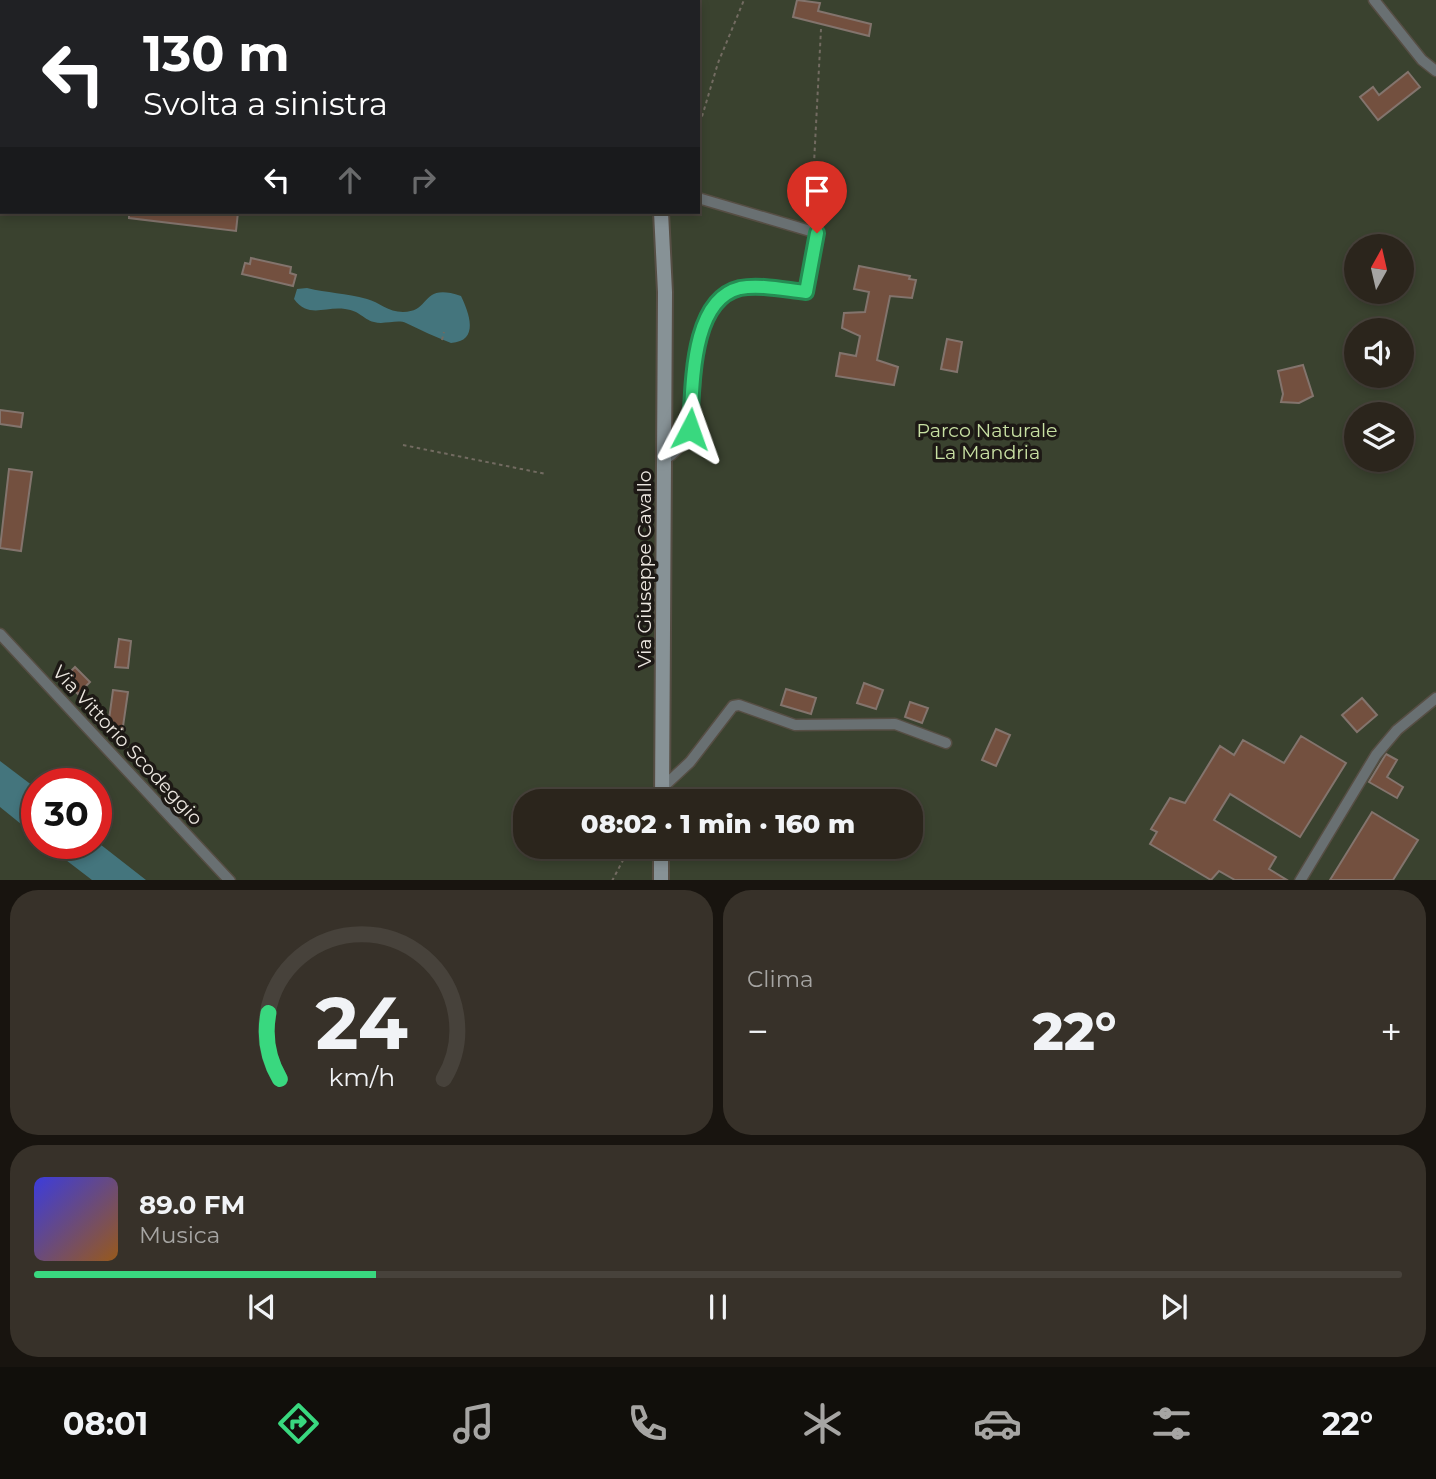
<!DOCTYPE html>
<html lang="it">
<meta charset="utf-8">
<style>
:root{--surface:#2b251c;--page:#373129;--text:#f1f3f6;--muted:#a6a5a3;--line:#47423b;--accent:#39d87f}
body{margin:0;font-family:Montserrat,sans-serif;background:var(--page);color:var(--text);height:100vh;display:flex;flex-direction:column;font-size:26px;white-space:nowrap}
*{box-sizing:border-box;margin:0}
p{font-size:23px;color:var(--muted)}
.icon{flex:none;width:38px;height:38px;fill:none;stroke:currentColor;stroke-width:2;stroke-linecap:round;stroke-linejoin:round}
.map{position:relative;height:880px;overflow:hidden}
.drawer{display:flex;flex-direction:column;gap:10px;padding:10px;background:#18140f;flex:1}
.drawer>*{flex:none}
.guide{position:absolute;left:0px;top:0px;width:700px;height:214px;box-shadow:0 4px 10px #0003,0 0 0 2px var(--line);background:#202124;color:#fff;overflow:hidden}
.needle{width:46px;rotate:8deg}
.controls{position:absolute;left:1344px;top:234px;display:grid;gap:14px}
.controls a{display:grid;place-items:center;width:70px;height:70px;border-radius:50%;background:var(--surface);box-shadow:0 4px 10px #0003,0 0 0 2px var(--line);font-size:35px}
.speed{position:absolute;left:21px;top:768px;display:flex;gap:14px;font-size:35px;font-weight:700;text-align:center}
.speed>*{display:grid;place-content:center;width:91px;height:91px;border-radius:50%;background:var(--surface);box-shadow:0 4px 10px #0003,0 0 0 2px var(--line);line-height:1}
.speed .limit{border:10px solid #d22;background:#fff;color:#111}
.pin{position:absolute;display:grid;place-items:center;width:60px;height:60px;color:#fff;margin:-72px -30px;border-radius:50% 50% 50% 0;rotate:-45deg;box-shadow:0 0 7px #0007}
.pin .icon{rotate:45deg}
.me{position:absolute;width:77px;margin:-38px;rotate:4deg;stroke-linejoin:round;filter:drop-shadow(0 0 5px #0008)}
.turn{display:flex;align-items:center;gap:24px;height:147px;padding:0 28px;font-size:32px}
.turn .icon{width:91px;height:91px;stroke-width:2.5}
.turn b{display:block;font-size:49px;line-height:60px}
.lanes{display:flex;align-items:center;height:66px;padding:0 28px;background:#0003;justify-content:center;gap:35px;direction:ltr}
.lanes .off{opacity:.35}
.big{font-size:52px;font-weight:800;line-height:1.1}
.drawer .tile{flex:1;display:flex;flex-direction:column;justify-content:center;gap:10px;min-width:0;padding:0 24px;border-radius:28px;background:var(--page)}
.drawer .dial{align-items:center;gap:0}
.dial svg{height:182px;overflow:visible;fill:none;stroke:var(--line);stroke-width:7;stroke-linecap:round;text-anchor:middle}
.dial text{fill:var(--text);stroke:none}
.song{display:flex;align-items:center;gap:21px}
.cover{width:84px;height:84px;border-radius:10px;background:linear-gradient(135deg,hsl(240 70% 55%),hsl(30 70% 35%))}
.played{height:7px;border-radius:4px;background:linear-gradient(90deg,var(--accent) 25%,var(--line) 25%)}
.keys{display:flex;justify-content:space-around;direction:ltr}
.heat{display:flex;justify-content:space-between;align-items:center;font-size:38px;direction:ltr}
.drawer .tiles{flex:1;display:grid;gap:10px;grid-template-columns:1fr 1fr}
.tile:last-child{grid-column:span 2}
.trip{position:absolute;left:513px;top:789px;width:410px;height:70px;border-radius:28px;background:var(--surface);box-shadow:0 4px 10px #0003,0 0 0 2px var(--line);font-weight:800;line-height:70px;text-align:center}
.dock{display:flex;height:112px;justify-content:space-around;align-items:center;background:#110f0b;color:var(--muted)}
.dock .icon{width:49px;height:49px}
.dock .active{color:var(--accent)}
.dock b{font-size:32px;color:var(--text)}
.map>svg:first-child{display:block}
.green{fill:#3a422f;fill-rule:evenodd}
.water{fill:#44757d}
.building{fill:#73503f;stroke:#83746d;stroke-width:2}
.lines{fill:none;stroke-linecap:round;stroke-linejoin:round}
.street-casing{stroke:#564e44;stroke-width:13}
.secondary-casing{stroke:#564e44;stroke-width:18}
.path{stroke:#726b61;stroke-width:2;stroke-dasharray:3.5 3.5;stroke-linecap:butt}
.street{stroke:#697072;stroke-width:10}
.secondary{stroke:#879296;stroke-width:14}
.route-casing{stroke:#258c53;stroke-width:18}
.route{stroke:#39d87f;stroke-width:12}
.labels{text-anchor:middle;stroke-width:7;stroke-linejoin:round;paint-order:stroke}
.park-label{font-size:19px;fill:#c8e0a3;stroke:#1d1915}
.street-label{font-size:19px;fill:#ece7e0;stroke:#1d1915}
</style>
<div class="map">
<svg width="1436" height="881" viewBox="0 0 1436 881">
<rect width="100%" height="100%" fill="#393126"/>
<path class="green" d="M0,0H1436V880H0ZM2,2H698V212H2ZM1356,247H1402V292H1356ZM1356,331H1402V376H1356ZM1356,415H1402V460H1356ZM37,784H96V844H37ZM525,802H910V847H525Z"/>
<g class="water">
<path d="M307,288C327,293 346,293 367,299C379,302 388,312 403,312C432,312 420,282 461,296C469,313 480,341 451,343C435,337 421,330 406,323C398,319 384,325 374,322C362,319 361,311 345,309C325,306 309,319 294,299L297,289Z"/>
<polygon points="0,761 37,789 37,837 0,807"/>
<polygon points="96,841 146,880 92,880 45,844 96,844"/>
</g>
<g class="building">
<polygon points="797,0 820,3 818,11 871,24 869,36 793,17"/>
<polygon points="1408,72 1420,87 1378,120 1360,97 1373,87 1379,95"/>
<polygon points="129,212 224,213 238,212 236,231 129,218"/>
<polygon points="251,258 291,267 290,273 296,275 293,286 242,274 245,263 250,264"/>
<polygon points="859,266 910,276 909,279 916,280 912,298 890,296 877,360 898,367 894,385 836,376 840,353 856,356 860,336 842,328 844,313 865,312 869,292 854,289"/>
<polygon points="947,339 962,342 957,372 941,369"/>
<polygon points="1303,365 1313,396 1299,403 1281,402 1283,394 1278,371"/>
<polygon points="0,410 23,413 21,427 0,424"/>
<polygon points="9,469 32,472 21,551 0,548"/>
<polygon points="119,639 131,641 128,668 115,667"/>
<polygon points="75,667 90,682 78,694 63,679"/>
<polygon points="864,683 883,690 876,709 857,703"/>
<polygon points="786,689 816,698 811,714 781,705"/>
<polygon points="113,690 128,692 120,747 107,734"/>
<polygon points="1362,698 1377,715 1357,732 1342,715"/>
<polygon points="910,702 928,708 922,723 905,717"/>
<polygon points="996,729 1010,735 996,766 982,760"/>
<polygon points="1301,736 1346,763 1300,837 1230,794 1214,820 1276,857 1269,869 1287,880 1235,880 1219,871 1211,880 1150,844 1157,832 1151,829 1170,798 1185,803 1220,746 1234,755 1243,740 1284,763"/>
<polygon points="1386,754 1397,760 1387,777 1403,787 1397,798 1369,782"/>
<polygon points="1372,812 1418,840 1393,880 1330,880"/>
</g>
<g class="lines">
<g class="street-casing">
<g id="street">
<polyline points="1374,0 1422,60 1436,71"/>
<path d="M663,460C722,432 666,305 741,288C760,284 786,290 806,292L817,233L698,198"/>
<polyline points="0,634 230,881"/>
<polyline points="662,788 690,762 733,706 739,705 795,725 895,724 946,743"/>
<polyline points="1300,881 1376,755 1397,730 1436,698"/>
</g>
</g>
<g class="secondary-casing">
<g id="secondary">
<polyline points="621,0 622,2"/>
<polyline points="661,212 665,292 662,802"/>
<polyline points="661,881 661,847"/>
</g>
</g>
<g class="path">
<polyline points="698,130 718,63 744,0"/>
<polyline points="811,221 821,29"/>
<polyline points="442,340 444,332"/>
<polyline points="403,445 546,474"/>
<polyline points="612,881 630,847"/>
</g>
<use href="#street" class="street"/>
<use href="#secondary" class="secondary"/>
</g>
<g class="lines">
<g class="route-casing">
<path id="route" d="M690,429C693,388 690,300 740,288C760,284 786,290 806,292L817,233"/>
</g>
<use href="#route" class="route"/>
</g>
<g class="labels">
<g class="park-label">
<text x="987" y="437">Parco Naturale<tspan x="987" dy="22">La Mandria</tspan></text>
</g>
<g class="street-label">
<text transform="translate(644 569) rotate(-90)" y="7">Via Giuseppe Cavallo</text>
<text transform="translate(128 745) rotate(47)" y="7">Via Vittorio Scodeggio</text>
</g>
</g>
</svg>
<div class="controls">
<a><svg class="needle" viewBox="-14 -14 28 28"><path d="M0-13l5 13h-10z" fill="#e53935"/><path d="M0 13l5-13h-10z" fill="#a6a5a3"/></svg></a>
<a><svg class="icon" aria-label="sound" viewBox="0 0 24 24"><path d="M4 9h4l5-4v14l-5-4H4zM17 9q2 3 0 6"/></svg></a>
<a><svg class="icon" aria-label="layers" viewBox="0 0 24 24"><path d="M12 4l9 5-9 5-9-5zM3 14l9 5 9-5"/></svg></a>
</div>
<div class="speed"><div class="limit">30</div></div>
<div class="pin" style="left:817px;top:233px;background:#d93025"><svg class="icon" aria-label="arrive" viewBox="0 0 24 24"><path d="M6 21V4h12l-3 4 3 4H6"/></svg></div>
<svg class="me" style="left:690px;top:429px" viewBox="-20 -20 40 40"><path d="M0-17L14 15 0 8-14 15z" fill="#39d87f" stroke="#fff" stroke-width="4"/></svg>
<div class="trip">08:02 · 1 min · 160 m</div>
<div class="guide">
<div class="turn"><svg class="icon" aria-label="left" viewBox="0 0 24 24"><path d="M17 20v-9H6M10 6l-5 5 5 5"/></svg><div><b>130 m</b>Svolta a sinistra</div></div>
<div class="lanes"><svg class="icon" aria-label="left" viewBox="0 0 24 24"><path d="M17 20v-9H6M10 6l-5 5 5 5"/></svg><svg class="icon off" aria-label="ahead" viewBox="0 0 24 24"><path d="M12 20V5M6 11l6-6 6 6"/></svg><svg class="icon off" aria-label="right" viewBox="0 0 24 24"><path d="M7 20v-9h11M14 6l5 5-5 5"/></svg></div>
</div>
</div>
<section class="drawer">
<div class="tiles">
<div class="tile dial"><svg viewBox="0 0 100 80">
<path d="M14 69A42 42 0 1 1 86 69"/>
<path d="M14 69A42 42 0 0 1 9 40" stroke="#39d87f"/>
<text x="50" y="56" font-size="32" font-weight="700">24</text>
<text x="50" y="72" font-size="11">km/h</text>
</svg></div>
<div class="tile"><p>Clima</p>
<div class="heat"><a>−</a><b class="big">22°</b><a>+</a></div>
</div>
<div class="tile">
<div class="song"><i class="cover"></i><div><b>89.0 FM</b><p>Musica</p></div></div>
<div class="played"></div>
<div class="keys"><svg class="icon" aria-label="previous" viewBox="0 0 24 24"><path d="M18 5L8 12l10 7zM5 5v14"/></svg><svg class="icon" aria-label="pause" viewBox="0 0 24 24"><path d="M8 5v14M16 5v14"/></svg><svg class="icon" aria-label="next" viewBox="0 0 24 24"><path d="M6 5l10 7-10 7zM19 5v14"/></svg></div>
</div>
</div>
</section>
<nav class="dock">
<b>08:01</b>
<svg class="icon active" aria-label="directions" viewBox="0 0 24 24"><path d="M12 3l9 9-9 9-9-9zM9 14v-3h6M13 9l2 2-2 2"/></svg>
<svg class="icon" aria-label="music" viewBox="0 0 24 24"><path d="M9 18V5l10-2v13"/><circle cx="6" cy="18" r="3"/><circle cx="16" cy="16" r="3"/></svg>
<svg class="icon" aria-label="phone" viewBox="0 0 24 24"><path d="M5 4h4l2 5-3 2q2 4 5 5l2-3 5 2v4C11 20 4 13 5 4z"/></svg>
<svg class="icon" aria-label="climate" viewBox="0 0 24 24"><path d="M12 3v18M4 7l16 10M4 17L20 7"/></svg>
<svg class="icon" aria-label="car" viewBox="0 0 24 24"><path d="M5 17H2v-5l4-1 3-4h7l3 4 3 1v5h-3M9 17h6M6 11h13"/><circle cx="7" cy="17" r="2"/><circle cx="17" cy="17" r="2"/></svg>
<svg class="icon" aria-label="filters" viewBox="0 0 24 24"><path d="M4 7h16M4 17h16"/><circle cx="9" cy="7" r="2"/><circle cx="15" cy="17" r="2"/></svg>
<b>22°</b>
</nav>
